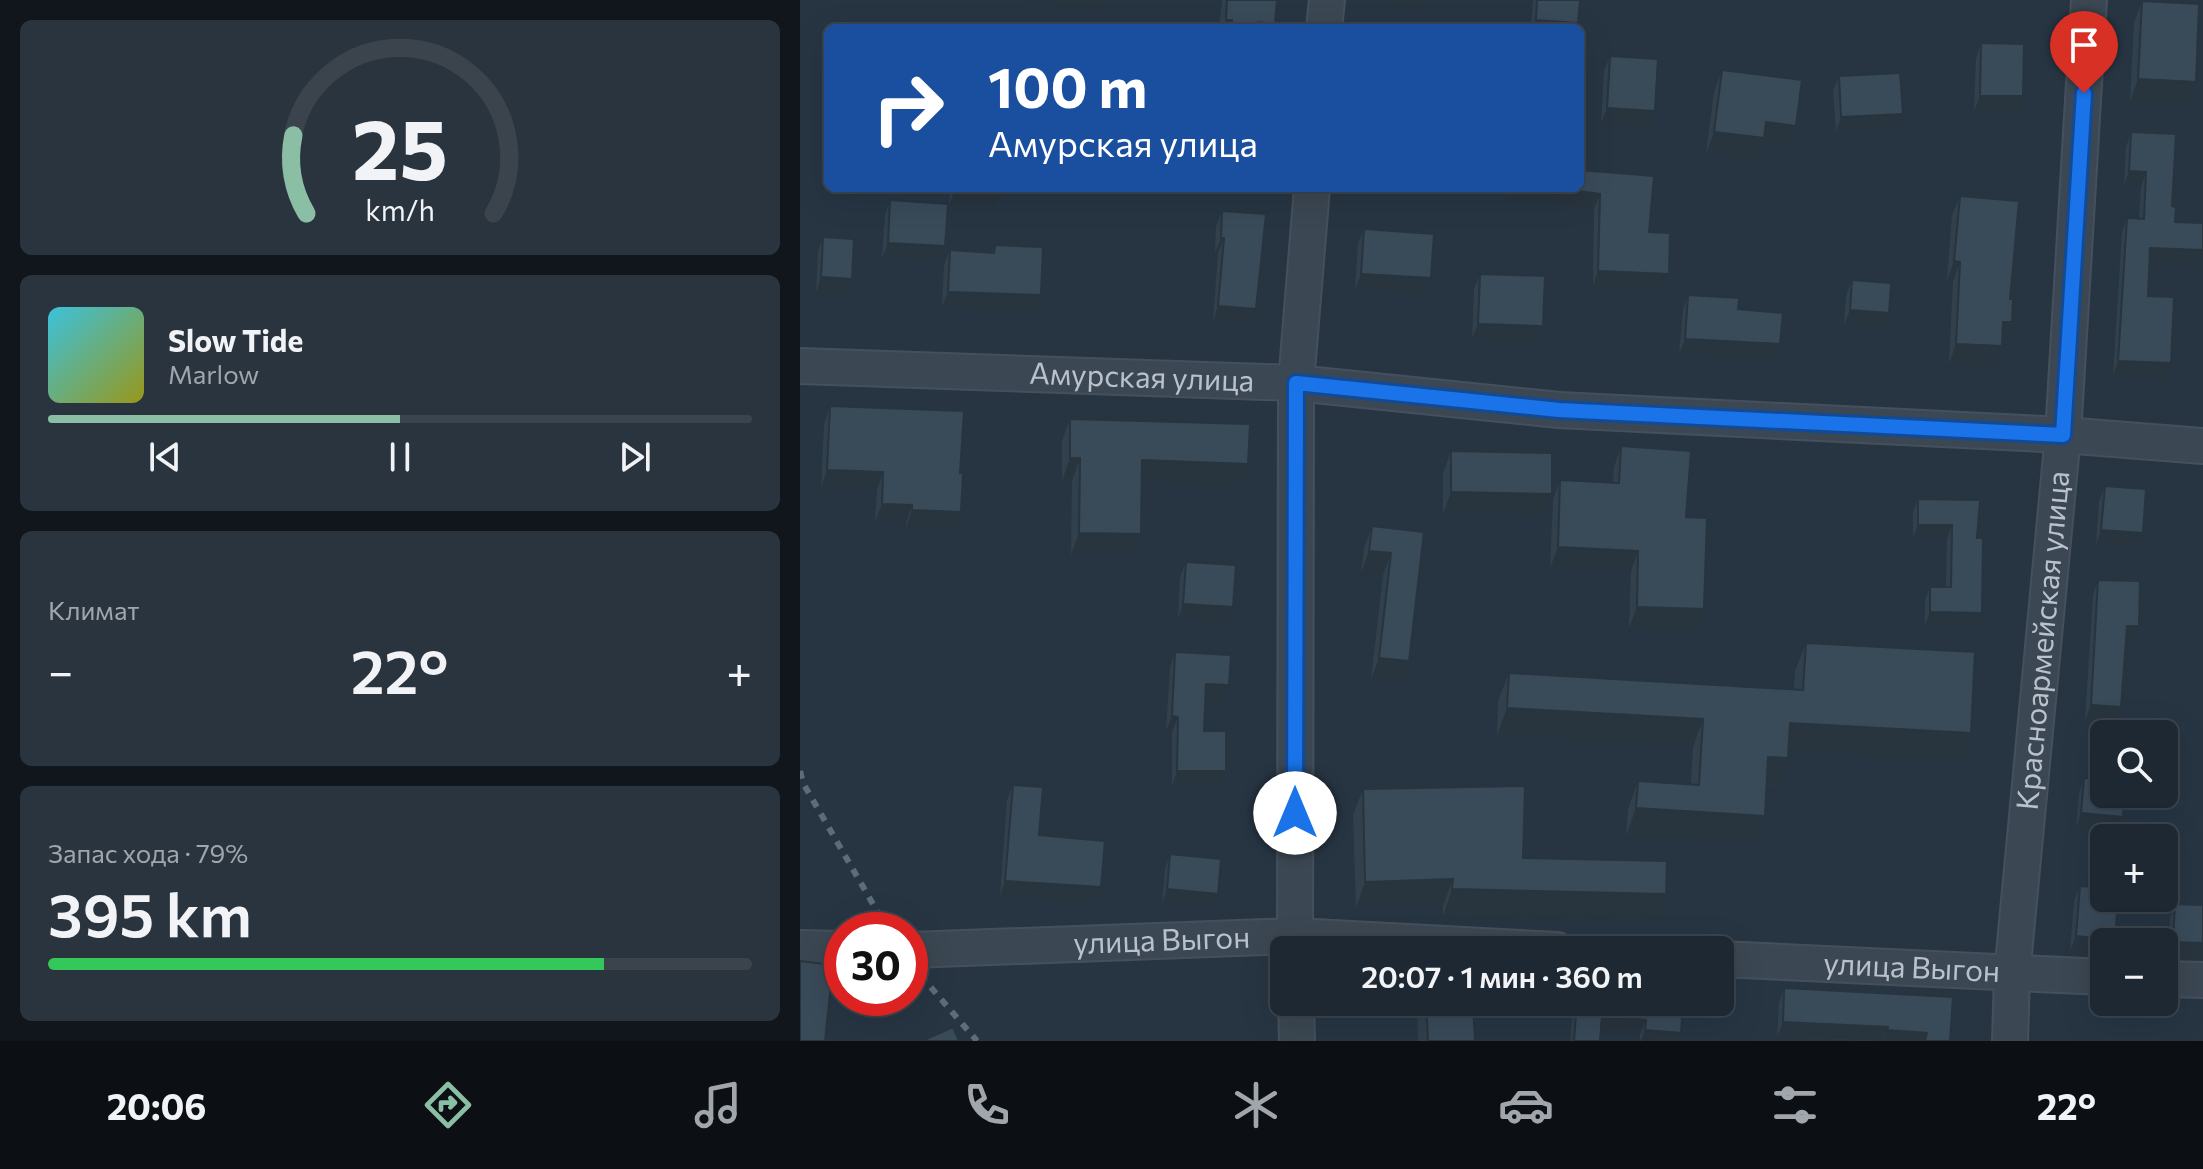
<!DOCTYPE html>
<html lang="ru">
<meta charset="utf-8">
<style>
:root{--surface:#1d2832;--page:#2a343e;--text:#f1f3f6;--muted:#a0a6ac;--line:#3b444d;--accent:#8abfa5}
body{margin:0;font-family:Commissioner,sans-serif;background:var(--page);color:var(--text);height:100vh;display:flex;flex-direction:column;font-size:30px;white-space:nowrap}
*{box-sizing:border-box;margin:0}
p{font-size:26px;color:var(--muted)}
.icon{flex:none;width:44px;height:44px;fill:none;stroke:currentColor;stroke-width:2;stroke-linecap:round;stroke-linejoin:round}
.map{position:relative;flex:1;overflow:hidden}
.drawer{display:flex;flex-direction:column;gap:20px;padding:20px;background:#10161c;width:800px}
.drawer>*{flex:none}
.top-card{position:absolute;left:24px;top:24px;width:760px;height:168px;border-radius:12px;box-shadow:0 8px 32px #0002,0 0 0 2px var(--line);background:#1a4fa0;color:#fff;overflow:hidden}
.buttons{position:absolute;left:1290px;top:720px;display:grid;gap:16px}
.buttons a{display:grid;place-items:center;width:88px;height:88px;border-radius:12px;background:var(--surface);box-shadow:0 8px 32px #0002,0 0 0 2px var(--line);font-size:40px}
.speed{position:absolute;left:24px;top:912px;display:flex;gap:16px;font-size:40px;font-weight:700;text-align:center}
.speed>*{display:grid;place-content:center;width:104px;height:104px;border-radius:50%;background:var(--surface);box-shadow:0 8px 32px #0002,0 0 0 2px var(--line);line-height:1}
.speed .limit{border:12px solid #d22;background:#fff;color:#111}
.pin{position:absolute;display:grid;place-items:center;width:68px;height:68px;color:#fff;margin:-82px -34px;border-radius:50% 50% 50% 0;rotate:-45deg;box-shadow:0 0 8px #0007}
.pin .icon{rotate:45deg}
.me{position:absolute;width:88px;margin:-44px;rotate:0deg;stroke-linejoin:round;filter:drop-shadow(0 0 6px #0008)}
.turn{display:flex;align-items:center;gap:28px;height:168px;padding:0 32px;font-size:36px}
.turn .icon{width:104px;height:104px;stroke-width:2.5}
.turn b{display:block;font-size:56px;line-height:68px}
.big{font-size:60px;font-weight:600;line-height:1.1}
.drawer .widget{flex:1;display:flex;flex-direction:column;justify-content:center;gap:12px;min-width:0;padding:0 28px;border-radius:12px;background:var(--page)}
.drawer .dial{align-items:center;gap:0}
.dial svg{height:208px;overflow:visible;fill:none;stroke:var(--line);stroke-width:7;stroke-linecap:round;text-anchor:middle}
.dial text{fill:var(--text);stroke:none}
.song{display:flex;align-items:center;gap:24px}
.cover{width:96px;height:96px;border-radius:12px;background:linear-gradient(135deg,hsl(190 70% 55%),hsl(60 70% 35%))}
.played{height:8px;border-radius:4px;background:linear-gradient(90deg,var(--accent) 50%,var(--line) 50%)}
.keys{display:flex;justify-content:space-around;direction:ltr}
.heat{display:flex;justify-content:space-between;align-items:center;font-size:44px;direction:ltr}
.charge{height:12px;border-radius:6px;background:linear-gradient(90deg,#34c759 79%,var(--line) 0)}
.trip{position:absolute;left:470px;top:936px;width:464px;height:80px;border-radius:12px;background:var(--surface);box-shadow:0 8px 32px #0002,0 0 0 2px var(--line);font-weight:600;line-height:80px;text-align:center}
.dock{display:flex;height:128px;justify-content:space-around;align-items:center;background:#0c1014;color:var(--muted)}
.dock .icon{width:56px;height:56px}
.dock .current{color:var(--accent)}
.dock b{font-size:36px;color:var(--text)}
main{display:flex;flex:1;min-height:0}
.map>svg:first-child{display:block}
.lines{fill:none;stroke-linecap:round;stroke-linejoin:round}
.minor-casing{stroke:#45505c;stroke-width:38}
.minor{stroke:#3b4752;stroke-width:34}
.rail{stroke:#5d6c79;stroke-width:6;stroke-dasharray:8 8;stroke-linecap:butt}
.wall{fill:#31404d}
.shaded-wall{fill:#28343e}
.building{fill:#394a59;stroke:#28343e;stroke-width:2}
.route-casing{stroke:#114b97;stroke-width:20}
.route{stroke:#1a73e8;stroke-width:14}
.labels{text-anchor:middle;stroke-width:8;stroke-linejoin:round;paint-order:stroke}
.street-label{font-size:30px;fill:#b9c2cc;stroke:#202c38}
</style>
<main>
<section class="drawer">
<div class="widget dial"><svg viewBox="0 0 100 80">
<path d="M14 69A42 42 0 1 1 86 69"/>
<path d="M14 69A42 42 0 0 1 9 39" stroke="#8abfa5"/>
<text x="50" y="56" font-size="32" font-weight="700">25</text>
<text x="50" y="72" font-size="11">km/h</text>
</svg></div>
<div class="widget">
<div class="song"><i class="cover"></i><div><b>Slow Tide</b><p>Marlow</p></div></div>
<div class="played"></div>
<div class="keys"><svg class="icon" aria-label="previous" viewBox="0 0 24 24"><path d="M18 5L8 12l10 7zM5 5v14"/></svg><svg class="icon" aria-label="pause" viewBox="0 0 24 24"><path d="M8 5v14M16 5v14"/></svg><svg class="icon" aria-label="next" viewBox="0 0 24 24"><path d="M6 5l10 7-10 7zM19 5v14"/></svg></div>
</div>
<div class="widget"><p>Климат</p>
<div class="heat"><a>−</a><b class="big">22°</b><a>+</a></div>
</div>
<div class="widget"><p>Запас хода · 79%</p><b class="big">395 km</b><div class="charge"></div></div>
</section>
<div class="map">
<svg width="1403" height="1041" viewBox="0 0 1403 1041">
<rect width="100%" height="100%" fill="#273543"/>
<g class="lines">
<g class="minor-casing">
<g id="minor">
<polyline points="524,28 527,0"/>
<path id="s1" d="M0,366L496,383L759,410L1263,435L1403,446"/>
<polyline points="0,948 42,949"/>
<path id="s2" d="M110,950L495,936L757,950"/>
<polyline points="495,950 496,383 512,188"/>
<path id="s3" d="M920,959L1304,977"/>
<polyline points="1364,979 1403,980"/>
<polyline points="496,1002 497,1041"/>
<path id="s4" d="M1210,1041L1212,975L1263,435L1289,0"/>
</g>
</g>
<use href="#minor" class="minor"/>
<g class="rail">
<polyline points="0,771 3,783 88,930"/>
<polyline points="110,963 177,1041"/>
</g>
</g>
<g class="wall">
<polygon points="422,0 477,0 473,28 419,28"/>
<polygon points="733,0 780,0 776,28 731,28"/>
<polygon points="1342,1 1396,82 1388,104 1330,101 1334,23"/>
<polygon points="1181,43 1218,111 1174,111 1176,59"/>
<polygon points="810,56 855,111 850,126 801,123 804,71"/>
<polygon points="922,70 996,126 988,148 962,144 956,160 906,154 914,92"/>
<polygon points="1039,76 1103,114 1097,129 1036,132 1033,91"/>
<polygon points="1331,132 1372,206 1375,222 1399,265 1349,263 1348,296 1365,379 1313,376 1322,233 1327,218 1339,219 1341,187 1324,186 1326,147"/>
<polygon points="780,170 849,232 869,274 863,289 793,286 794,209 704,198 706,188 780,188"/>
<polygon points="150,188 200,188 194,206 149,205"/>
<polygon points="1160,196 1205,342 1202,341 1202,346 1195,366 1149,364 1153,281 1147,281 1152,215"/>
<polygon points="90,200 145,246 139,261 82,258 85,215"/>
<polygon points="422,211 451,324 413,321 418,253 415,253 416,226"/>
<polygon points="564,229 626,293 555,289 558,244"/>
<polygon points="23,237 52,279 47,294 16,292 18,252"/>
<polygon points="195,245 241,295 236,310 142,307 144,265 150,250 192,252"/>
<polygon points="680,274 737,342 672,339 674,289"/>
<polygon points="1052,280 1084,328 1044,325 1046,296"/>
<polygon points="888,295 938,309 974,359 879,354 883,310"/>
<polygon points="30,406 155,530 106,528 106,523 75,522 77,490 21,488 24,424"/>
<polygon points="270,419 448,464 440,486 342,482 333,556 271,555 272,481 262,481 262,441"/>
<polygon points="821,446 886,517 904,609 897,629 829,628 831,571 750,568 753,500 760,480 813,483 814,467"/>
<polygon points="651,451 744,516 643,514 643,473"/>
<polygon points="1305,486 1343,533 1337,548 1296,545 1299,501"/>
<polygon points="1118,499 1177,538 1182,613 1178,626 1125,625 1125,600 1130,587 1146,587 1147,539 1113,538 1113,512"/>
<polygon points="572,526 624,532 609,661 601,684 571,680 583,575 561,573 564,548"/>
<polygon points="386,562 433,607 428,622 378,619 380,577"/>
<polygon points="1298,580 1333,641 1326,641 1321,707 1315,722 1285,720 1293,595"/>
<polygon points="1006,643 1171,733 1161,761 989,751 978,785 966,785 954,844 826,836 828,809 838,781 891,784 893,747 697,736 698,701 709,673 994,689 995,671"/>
<polygon points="375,652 423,701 406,699 404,731 426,771 420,786 372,786 372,732 366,731 370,667"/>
<polygon points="1284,778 1317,832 1276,828 1279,793"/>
<polygon points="213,785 239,835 301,887 295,903 200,896 207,800"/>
<polygon points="563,789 723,858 857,920 643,916 643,906 556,908 553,815"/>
<polygon points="370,854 413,909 362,904 365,869"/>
<polygon points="1280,886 1315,940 1314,942 1304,942 1270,951 1274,901"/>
<polygon points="1375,904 1403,905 1368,957 1370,919"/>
<polygon points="984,988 1150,1041 1068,1041 977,1037 979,1003"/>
<polygon points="620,1002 626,1002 675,1041 618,1041 617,1010"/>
<polygon points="773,1002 883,1002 878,1041 840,1041 840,1035 800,1031 800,1041 770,1041"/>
</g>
<g class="shaded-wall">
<polygon points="224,0 307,0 303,9"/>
<polygon points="597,0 631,0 628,10 594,7"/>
<polygon points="426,20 432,20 430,28 423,28"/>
<polygon points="736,20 778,23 776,28 733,28"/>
<polygon points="458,22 475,24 473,28 456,28"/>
<polygon points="1338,79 1396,82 1388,104 1330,101"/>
<polygon points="1180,96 1223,96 1218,111 1174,111"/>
<polygon points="807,108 855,111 850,126 801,123"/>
<polygon points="1103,114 1097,129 1036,132 1041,117"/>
<polygon points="966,122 996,126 988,148 962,144 956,160 906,154 914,132"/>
<polygon points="1329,171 1346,172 1341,187 1324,186"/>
<polygon points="708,188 753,188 800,194 794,209 704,198"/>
<polygon points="155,189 200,191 194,206 149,205"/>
<polygon points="421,238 424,238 418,253 415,253"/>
<polygon points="88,243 145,246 139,261 82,258"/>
<polygon points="1350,248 1403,250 1403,255 1399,265 1345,263"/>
<polygon points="1154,261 1160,262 1153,281 1147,281"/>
<polygon points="798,271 869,274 863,289 793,286"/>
<polygon points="561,274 631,278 626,293 555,289"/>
<polygon points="21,277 52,279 47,294 16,292"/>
<polygon points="148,292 241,295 236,310 142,307"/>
<polygon points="418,306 456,309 451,324 413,321"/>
<polygon points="1050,310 1089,313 1084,328 1044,325"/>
<polygon points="1203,322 1212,322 1205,342 1196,341"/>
<polygon points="678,324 743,326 737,342 672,339"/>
<polygon points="885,339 980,344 974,359 879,354"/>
<polygon points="1156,344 1202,346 1195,366 1149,364"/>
<polygon points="1318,361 1371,363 1365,379 1313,376"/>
<polygon points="270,458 280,458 272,481 262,481"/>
<polygon points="342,460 448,464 440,486 334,482"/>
<polygon points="27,470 83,472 77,490 21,488"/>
<polygon points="651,492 752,494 744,516 643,514"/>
<polygon points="82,504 112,505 106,523 75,522"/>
<polygon points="112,510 161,512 155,530 106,528"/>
<polygon points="1118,525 1152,525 1147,539 1113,538"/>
<polygon points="1301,530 1343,533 1337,548 1296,545"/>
<polygon points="279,533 341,534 333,556 271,555"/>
<polygon points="758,547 838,551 831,571 750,568"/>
<polygon points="569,551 591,553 583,575 561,573"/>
<polygon points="383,604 433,607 428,622 378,619"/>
<polygon points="837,607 904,609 897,629 829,628"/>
<polygon points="1130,612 1182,613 1178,626 1125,625"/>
<polygon points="1327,626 1339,626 1333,641 1322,641"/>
<polygon points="579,658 609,661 601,684 571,680"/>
<polygon points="406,684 429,685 423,701 401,699"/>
<polygon points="1291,705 1321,707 1315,722 1285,720"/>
<polygon points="707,708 903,719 893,747 697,736"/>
<polygon points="372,716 378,717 372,732 366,731"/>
<polygon points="990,723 1171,733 1161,761 980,751"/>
<polygon points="968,757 988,758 978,785 958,784"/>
<polygon points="377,771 426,771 420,786 372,786"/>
<polygon points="836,808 965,816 954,844 826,836"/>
<polygon points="1281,813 1323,817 1317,832 1276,828"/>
<polygon points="653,879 643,906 556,908 565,882"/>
<polygon points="205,881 301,887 295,903 200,896"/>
<polygon points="367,889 418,894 413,909 362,904"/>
<polygon points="652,889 866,894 857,920 643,916"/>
<polygon points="1276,936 1315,940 1314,942 1304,942 1304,954 1270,951"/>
<polygon points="1373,942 1403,943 1403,959 1368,957"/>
<polygon points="110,989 115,989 110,1005 59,1002 60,998 110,998"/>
<polygon points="802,1016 846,1020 840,1035 796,1031"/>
<polygon points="983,1022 1088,1027 1082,1041 977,1037"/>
<polygon points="845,1030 881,1033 878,1041 841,1041"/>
<polygon points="1087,1030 1127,1033 1124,1041 1083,1041"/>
</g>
<g class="building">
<polygon points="427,0 477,0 475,24 458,22 458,28 432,28 432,20 426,20"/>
<polygon points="737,0 780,0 778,23 736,20"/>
<polygon points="1342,1 1399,4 1396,82 1338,79"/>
<polygon points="1181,43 1224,44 1223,96 1180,96"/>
<polygon points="810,56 858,59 855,111 807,108"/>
<polygon points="922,70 1002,80 996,126 966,122 964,138 914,132"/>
<polygon points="1100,73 1103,114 1041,117 1039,76"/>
<polygon points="1331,132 1376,134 1372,206 1376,207 1375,222 1403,223 1403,250 1350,248 1348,296 1374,297 1371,363 1318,361 1327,218 1344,219 1346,172 1329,171"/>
<polygon points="780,170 854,176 849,232 870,233 869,274 798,271 800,194 753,188 780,188"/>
<polygon points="155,188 200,188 200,191 155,189"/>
<polygon points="1160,196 1219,201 1210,299 1213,299 1212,322 1203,322 1202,346 1156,344 1160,262 1154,261"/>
<polygon points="90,200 148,204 145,246 88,243"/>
<polygon points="422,211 466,214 456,309 418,306 424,238 421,238"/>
<polygon points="564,229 634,234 631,278 561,274"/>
<polygon points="23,237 54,239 52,279 21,277"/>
<polygon points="195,245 243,247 241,295 148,292 150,250 194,253"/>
<polygon points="680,274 745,276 743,326 678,324"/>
<polygon points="1052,280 1091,283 1089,313 1050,310"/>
<polygon points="888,295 939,298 938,309 983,313 980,344 885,339"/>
<polygon points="30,406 164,411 160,473 163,473 161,512 112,510 112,505 82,504 83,472 27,470"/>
<polygon points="270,419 450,424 448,464 342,460 341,534 279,533 280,458 270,458"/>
<polygon points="821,446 891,451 886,517 907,518 904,609 837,607 838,551 758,547 760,480 819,483"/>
<polygon points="651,451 752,453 752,494 651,492"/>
<polygon points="1305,486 1346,489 1343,533 1301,530"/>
<polygon points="1118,499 1180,500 1177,538 1183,538 1182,613 1130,612 1130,587 1151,587 1152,525 1118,525"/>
<polygon points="572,526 624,532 609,661 579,658 591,553 569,551"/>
<polygon points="386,562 436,565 433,607 383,604"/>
<polygon points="1298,580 1340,581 1339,626 1327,626 1321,707 1291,705"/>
<polygon points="1006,643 1175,652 1171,733 990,723 988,758 968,757 965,816 836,808 838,781 899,785 903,719 707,708 709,673 1003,690"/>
<polygon points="375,652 431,655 429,685 406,684 404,731 426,731 426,771 377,771 378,717 372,716"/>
<polygon points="1284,778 1304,780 1304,794 1325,794 1323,817 1281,813"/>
<polygon points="213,785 243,787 239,835 305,841 301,887 205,881"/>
<polygon points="725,786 723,858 867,861 866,894 652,889 653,879 565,882 563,789"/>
<polygon points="370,854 421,859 418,894 367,889"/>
<polygon points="1280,886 1304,888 1304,898 1318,898 1315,940 1276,936"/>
<polygon points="1375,904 1403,905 1403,943 1373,942"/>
<polygon points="0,961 33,965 25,1041 0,1041"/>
<polygon points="110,962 116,962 115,989 110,989"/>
<polygon points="984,988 1153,997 1150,1041 1125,1041 1127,1033 1087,1030 1088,1027 983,1022"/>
<polygon points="626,1002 673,1002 675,1041 628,1041"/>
<polygon points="777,1002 883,1002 881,1033 845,1030 846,1020 802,1016 800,1041 774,1041"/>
<polygon points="153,1027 159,1041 122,1041"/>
</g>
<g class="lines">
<g class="route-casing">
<polyline id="route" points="495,813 496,383 759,410 1263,435 1284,93"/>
</g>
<use href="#route" class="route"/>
</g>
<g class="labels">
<g class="street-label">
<text dy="10" stroke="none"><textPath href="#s1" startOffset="342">Амурская улица</textPath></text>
<text dy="10" stroke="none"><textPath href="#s4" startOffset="402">Красноармейская улица</textPath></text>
<text dy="10" stroke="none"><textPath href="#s2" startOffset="252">улица Выгон</textPath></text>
<text dy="10" stroke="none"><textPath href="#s3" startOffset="192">улица Выгон</textPath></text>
</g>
</g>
</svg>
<div class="buttons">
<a><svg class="icon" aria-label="search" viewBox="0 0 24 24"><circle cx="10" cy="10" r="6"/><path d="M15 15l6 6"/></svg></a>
<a>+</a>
<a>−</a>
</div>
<div class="speed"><div class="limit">30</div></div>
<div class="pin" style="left:1284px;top:93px;background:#d93025"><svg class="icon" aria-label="arrive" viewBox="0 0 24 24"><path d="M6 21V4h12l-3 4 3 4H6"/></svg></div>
<svg class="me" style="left:495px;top:813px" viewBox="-20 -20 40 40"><circle r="19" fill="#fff"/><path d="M0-13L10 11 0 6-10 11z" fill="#1a73e8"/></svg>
<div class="trip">20:07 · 1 мин · 360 m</div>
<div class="top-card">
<div class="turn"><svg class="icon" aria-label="right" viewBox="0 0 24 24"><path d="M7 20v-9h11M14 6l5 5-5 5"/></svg><div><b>100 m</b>Амурская улица</div></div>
</div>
</div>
</main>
<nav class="dock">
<b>20:06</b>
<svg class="icon current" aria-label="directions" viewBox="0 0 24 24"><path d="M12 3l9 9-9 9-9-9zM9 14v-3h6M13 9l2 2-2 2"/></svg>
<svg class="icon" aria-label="music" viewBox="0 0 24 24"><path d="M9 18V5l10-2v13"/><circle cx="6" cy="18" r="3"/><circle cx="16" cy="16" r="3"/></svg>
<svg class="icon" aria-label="phone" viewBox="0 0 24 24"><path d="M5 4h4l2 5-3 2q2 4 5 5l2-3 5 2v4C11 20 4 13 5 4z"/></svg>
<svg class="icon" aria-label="climate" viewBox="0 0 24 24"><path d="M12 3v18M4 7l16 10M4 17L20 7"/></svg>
<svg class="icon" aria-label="car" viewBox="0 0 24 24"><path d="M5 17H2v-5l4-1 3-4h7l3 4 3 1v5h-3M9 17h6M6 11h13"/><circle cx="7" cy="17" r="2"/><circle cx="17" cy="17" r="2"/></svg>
<svg class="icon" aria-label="filters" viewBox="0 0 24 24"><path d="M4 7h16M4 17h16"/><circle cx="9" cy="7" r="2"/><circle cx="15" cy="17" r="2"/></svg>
<b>22°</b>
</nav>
